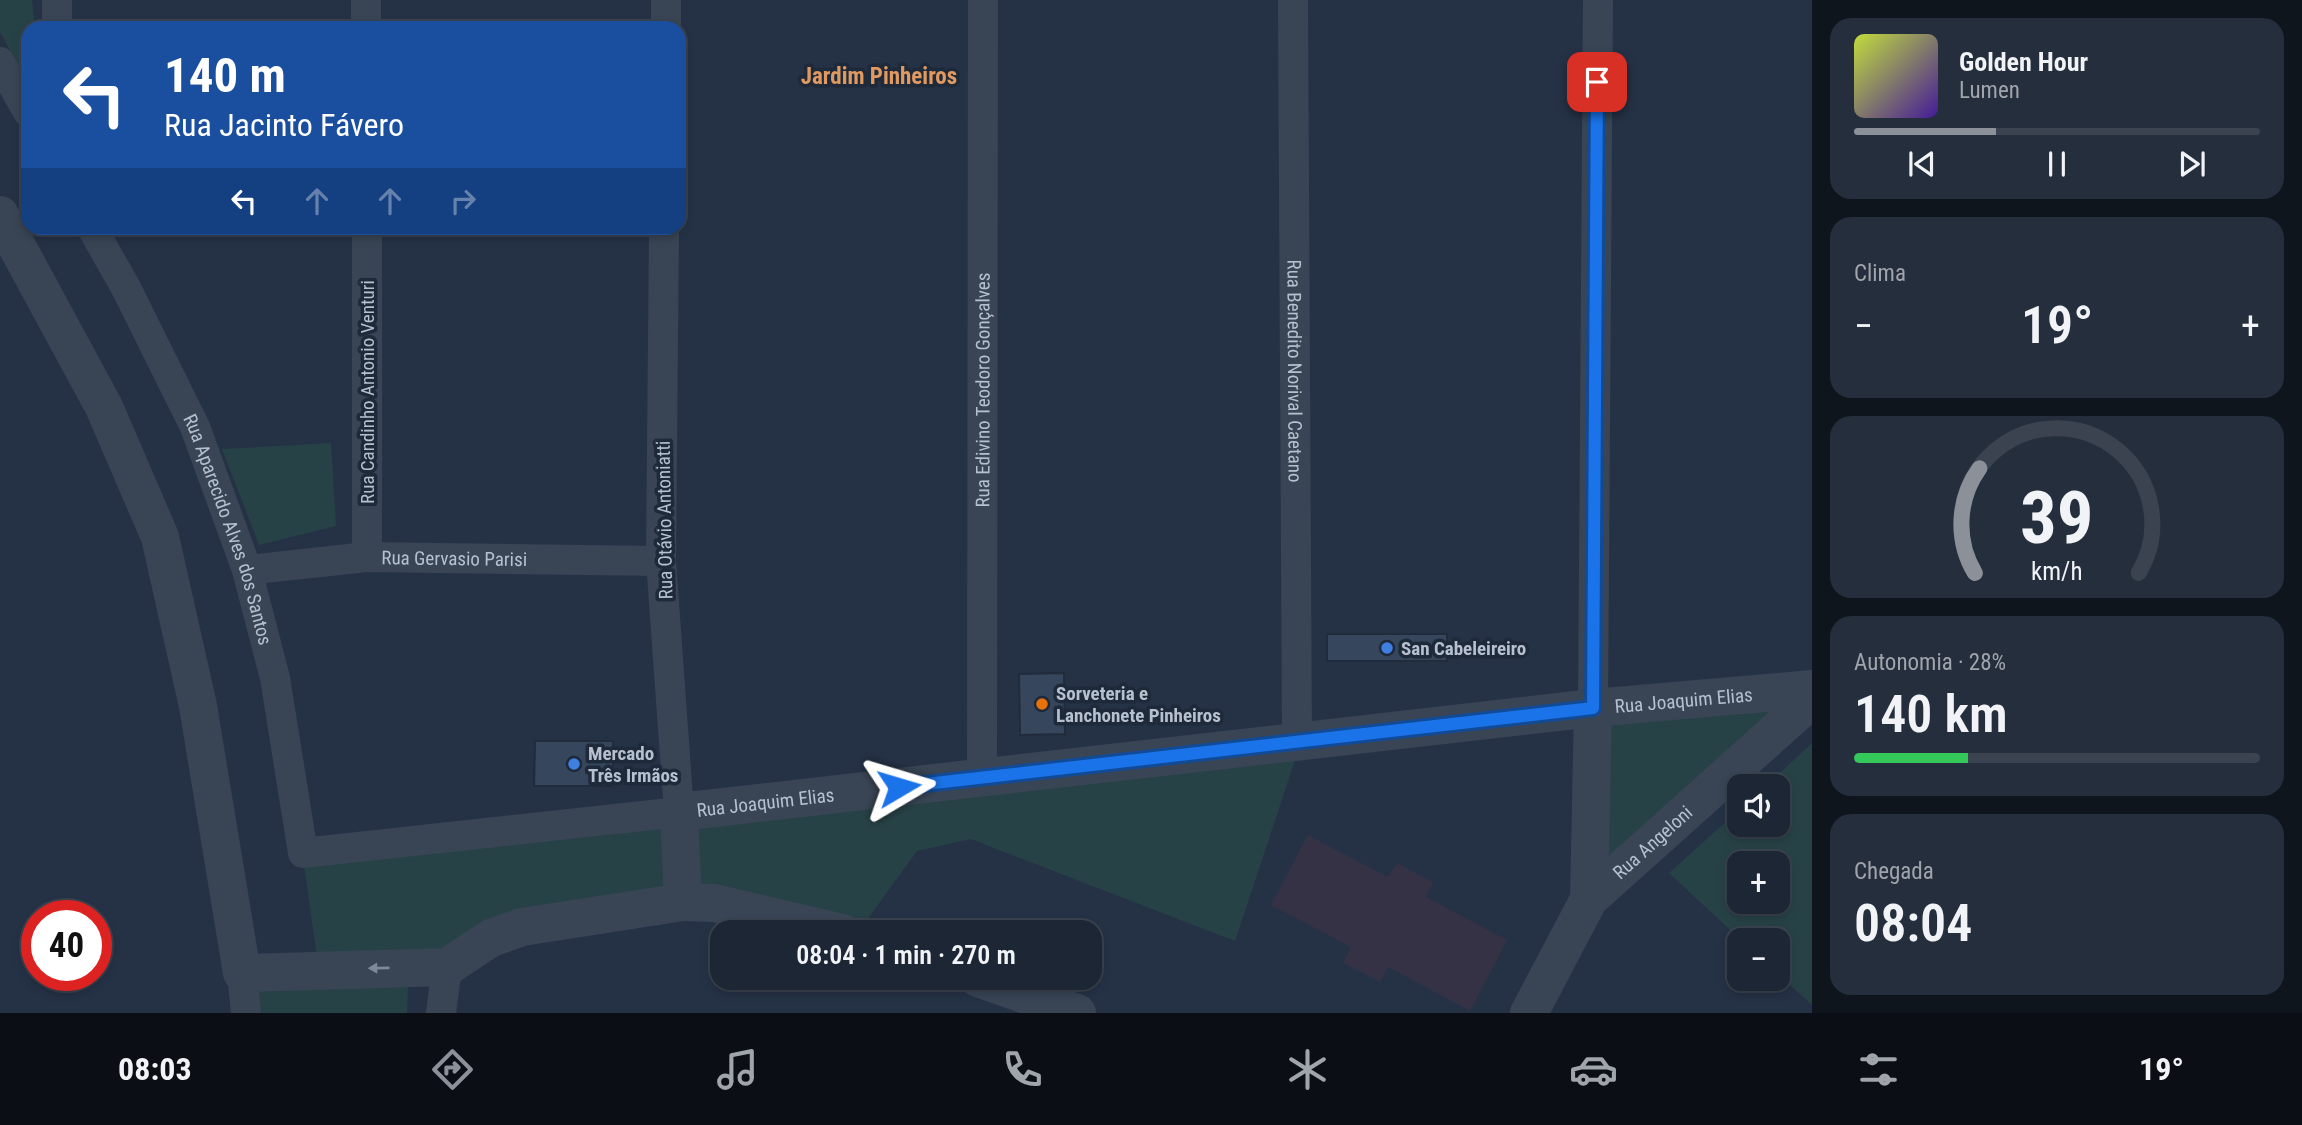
<!DOCTYPE html>
<html lang="pt">
<meta charset="utf-8">
<style>
:root{--surface:#1c2634;--page:#252e3c;--text:#f1f3f6;--muted:#a0a5ac;--line:#3a434f;--accent:#8c9099}
body{margin:0;font-family:"Roboto Condensed",sans-serif;background:var(--page);color:var(--text);height:100vh;display:flex;flex-direction:column;font-size:26px;white-space:nowrap}
*{box-sizing:border-box;margin:0}
p{font-size:23px;color:var(--muted)}
.icon{flex:none;width:38px;height:38px;fill:none;stroke:currentColor;stroke-width:2;stroke-linecap:round;stroke-linejoin:round}
.map{position:relative;flex:1;overflow:hidden}
.panel{display:flex;flex-direction:column;gap:18px;padding:18px;background:#0f151d;width:490px}
.panel>*{flex:none}
.top-card{position:absolute;left:21px;top:21px;width:665px;height:214px;border-radius:21px;box-shadow:0 4px 10px #0003,0 0 0 2px var(--line);background:#1a4fa0;color:#fff;overflow:hidden}
.buttons{position:absolute;left:1727px;top:774px;display:grid;gap:14px}
.buttons a{display:grid;place-items:center;width:63px;height:63px;border-radius:14px;background:var(--surface);box-shadow:0 4px 10px #0003,0 0 0 2px var(--line);font-size:35px}
.speed{position:absolute;left:21px;top:900px;display:flex;gap:14px;font-size:35px;font-weight:700;text-align:center}
.speed>*{display:grid;place-content:center;width:91px;height:91px;border-radius:50%;background:var(--surface);box-shadow:0 4px 10px #0003,0 0 0 2px var(--line);line-height:1}
.speed .limit{border:10px solid #d22;background:#fff;color:#111}
.pin{position:absolute;display:grid;place-items:center;width:60px;height:60px;color:#fff;margin:-30px;border-radius:14px;box-shadow:0 4px 10px #0006}
.me{position:absolute;width:77px;margin:-38px;rotate:83deg;stroke-linejoin:round;filter:drop-shadow(0 0 5px #0008)}
.turn{display:flex;align-items:center;gap:24px;height:147px;padding:0 28px;font-size:32px}
.turn .icon{width:91px;height:91px;stroke-width:2.5}
.turn b{display:block;font-size:49px;line-height:60px}
.lanes{display:flex;align-items:center;height:66px;padding:0 28px;background:#0003;justify-content:center;gap:35px;direction:ltr}
.lanes .off{opacity:.35}
.big{font-size:52px;font-weight:600;line-height:1.1}
.panel .card{flex:1;display:flex;flex-direction:column;justify-content:center;gap:10px;min-width:0;padding:0 24px;border-radius:21px;background:var(--page)}
.panel .dial{align-items:center;gap:0}
.dial svg{height:182px;overflow:visible;fill:none;stroke:var(--line);stroke-width:7;stroke-linecap:round;text-anchor:middle}
.dial text{fill:var(--text);stroke:none}
.song{display:flex;align-items:center;gap:21px}
.cover{width:84px;height:84px;border-radius:10px;background:linear-gradient(135deg,hsl(70 70% 55%),hsl(260 70% 35%))}
.played{height:7px;border-radius:4px;background:linear-gradient(90deg,var(--accent) 35%,var(--line) 35%)}
.keys{display:flex;justify-content:space-around;direction:ltr}
.heat{display:flex;justify-content:space-between;align-items:center;font-size:38px;direction:ltr}
.charge{height:10px;border-radius:5px;background:linear-gradient(90deg,#34c759 28%,var(--line) 0)}
.trip{position:absolute;left:710px;top:920px;width:392px;height:70px;border-radius:21px;background:var(--surface);box-shadow:0 4px 10px #0003,0 0 0 2px var(--line);font-weight:600;line-height:70px;text-align:center}
.tabs{display:flex;height:112px;justify-content:space-around;align-items:center;background:#0b0f15;color:var(--muted)}
.tabs .icon{width:49px;height:49px}
.tabs .selected{color:var(--accent)}
.tabs b{font-size:32px;color:var(--text)}
main{display:flex;flex:1;min-height:0}
.map>svg:first-child{display:block}
.medical{fill:#353245}
.green{fill:#274246;fill-rule:evenodd}
.building{fill:#36465c;stroke:#202b3c;stroke-width:2}
.lines{fill:none;stroke-linecap:round;stroke-linejoin:round}
.minor{stroke:#394555;stroke-width:30}
.tertiary{stroke:#394555;stroke-width:38}
.oneway{fill:#7e8998}
.route-casing{stroke:#114b97;stroke-width:18}
.route{stroke:#1a73e8;stroke-width:12}
.shop-dot{fill:#3f7fe0;stroke:#1e293a;stroke-width:2.5}
.food-dot{fill:#e8710a;stroke:#1e293a;stroke-width:2.5}
.labels{text-anchor:middle;stroke-width:7;stroke-linejoin:round;paint-order:stroke}
.street-label{font-size:19px;fill:#b7c0ce;stroke:#1e293a}
.poi-label{font-size:19px;font-weight:bold;fill:#b7c0ce;stroke:#1e293a;text-anchor:start}
.quarter-label{font-size:23px;font-weight:bold;fill:#e09960;stroke:#1e293a}
</style>
<main>
<div class="map">
<svg width="1812" height="1013" viewBox="0 0 1812 1013">
<rect width="100%" height="100%" fill="#253246"/>
<polygon class="medical" points="1308,835 1388,877 1397,863 1433,882 1426,897 1507,940 1470,1011 1388,967 1380,982 1343,963 1351,947 1271,905"/>
<g class="green">
<polygon points="0,0 32,0 35,28 28,28 28,82 0,32"/>
<polygon points="331,443 336,526 259,545 222,449"/>
<polygon points="1798,700 1598,880 1602,717"/>
<path d="M1812,743V1005L1778,974V940H1741L1669,873L1739,810L1740,824H1778V786H1766ZM1740,863H1778V901H1740Z"/>
<polygon points="1298,751 1235,941 971,839 917,851 861,928 716,896 689,896 688,820"/>
<polygon points="672,821 673,894 445,957 317,957 304,865"/>
<polygon points="250,979 408,985 407,1013 255,1013"/>
</g>
<g class="building">
<rect x="1327" y="634" width="120" height="27"/>
<polygon points="1064,673 1065,734 1020,735 1019,674"/>
<polygon points="535,741 613,741 613,786 534,786"/>
</g>
<g class="lines">
<g class="minor">
<polyline points="57,0 57,28"/>
<polyline points="366,0 366,28"/>
<path id="s1" d="M1293,0L1297,742"/>
<polyline points="666,28 666,0"/>
<polyline points="0,62 28,112"/>
<path id="s2" d="M92,228L126,288L195,427L247,570L275,678L303,853L679,812L661,561L664,228"/>
<polyline points="367,228 367,557"/>
<path id="s3" d="M247,570L367,557L661,561"/>
<polyline points="1593,708 1598,0"/>
<path id="s4" d="M982,778L983,0"/>
<polyline points="242,973 246,1013"/>
<polyline points="441,1013 447,967"/>
</g>
<g class="tertiary">
<polyline points="0,215 104,407 160,537 198,706 242,973 447,967 491,938 522,927 683,902 714,903 842,933"/>
<polyline points="1589,899 1593,708"/>
<path id="s5" d="M683,902L679,812L1593,708L1812,689"/>
<polyline points="978,978 1077,1013"/>
<path id="s6" d="M1529,1013L1589,899L1812,699"/>
</g>
</g>
<defs><path id="oneway-solid" d="M-6-.8H1V-3.2L6.5 0L1 3.2V.8H-6Z" transform="scale(1.75)"/></defs>
<use class="oneway" href="#oneway-solid" transform="translate(379 968) rotate(179)"/>
<g class="lines">
<g class="route-casing">
<polyline id="route" points="899,787 1593,708 1597,82"/>
</g>
<use href="#route" class="route"/>
</g>
<g class="shop-dot">
<circle cx="1387" cy="648" r="7"/>
<circle cx="574" cy="764" r="7"/>
</g>
<circle class="food-dot" cx="1042" cy="704" r="7"/>
<g class="labels">
<g class="street-label">
<text dy="7" stroke="none"><textPath href="#s1" startOffset="371">Rua Benedito Norival Caetano</textPath></text>
<text dy="7" stroke="none"><textPath href="#s4" startOffset="388">Rua Edivino Teodoro Gonçalves</textPath></text>
<text transform="translate(367 392) rotate(-90)" y="7">Rua Candinho Antonio Venturi</text>
<text transform="translate(664 520) rotate(-91)" y="7">Rua Otávio Antoniatti</text>
<text dy="7" stroke="none"><textPath href="#s2" startOffset="332">Rua Aparecido Alves dos Santos</textPath></text>
<text dy="7" stroke="none"><textPath href="#s3" startOffset="208">Rua Gervasio Parisi</textPath></text>
<text dy="7" stroke="none"><textPath href="#s5" startOffset="1101">Rua Joaquim Elias</textPath></text>
<text dy="7" stroke="none"><textPath href="#s5" startOffset="177">Rua Joaquim Elias</textPath></text>
<text dy="7" stroke="none"><textPath href="#s6" startOffset="214">Rua Angeloni</textPath></text>
</g>
<g class="poi-label">
<text x="1401" y="655">San Cabeleireiro</text>
<text x="1056" y="700">Sorveteria e<tspan x="1056" dy="22">Lanchonete Pinheiros</tspan></text>
<text x="588" y="760">Mercado<tspan x="588" dy="22">Três Irmãos</tspan></text>
</g>
<g class="quarter-label">
<text x="879" y="84">Jardim Pinheiros</text>
</g>
</g>
</svg>
<div class="buttons">
<a><svg class="icon" aria-label="sound" viewBox="0 0 24 24"><path d="M4 9h4l5-4v14l-5-4H4zM17 9q2 3 0 6"/></svg></a>
<a>+</a>
<a>−</a>
</div>
<div class="speed"><div class="limit">40</div></div>
<div class="pin" style="left:1597px;top:82px;background:#d93025"><svg class="icon" aria-label="arrive" viewBox="0 0 24 24"><path d="M6 21V4h12l-3 4 3 4H6"/></svg></div>
<svg class="me" style="left:899px;top:787px" viewBox="-20 -20 40 40"><path d="M0-17L14 15 0 8-14 15z" fill="#1a73e8" stroke="#fff" stroke-width="4"/></svg>
<div class="trip">08:04 · 1 min · 270 m</div>
<div class="top-card">
<div class="turn"><svg class="icon" aria-label="left" viewBox="0 0 24 24"><path d="M17 20v-9H6M10 6l-5 5 5 5"/></svg><div><b>140 m</b>Rua Jacinto Fávero</div></div>
<div class="lanes"><svg class="icon" aria-label="left" viewBox="0 0 24 24"><path d="M17 20v-9H6M10 6l-5 5 5 5"/></svg><svg class="icon off" aria-label="ahead" viewBox="0 0 24 24"><path d="M12 20V5M6 11l6-6 6 6"/></svg><svg class="icon off" aria-label="ahead" viewBox="0 0 24 24"><path d="M12 20V5M6 11l6-6 6 6"/></svg><svg class="icon off" aria-label="right" viewBox="0 0 24 24"><path d="M7 20v-9h11M14 6l5 5-5 5"/></svg></div>
</div>
</div>
<section class="panel">
<div class="card">
<div class="song"><i class="cover"></i><div><b>Golden Hour</b><p>Lumen</p></div></div>
<div class="played"></div>
<div class="keys"><svg class="icon" aria-label="previous" viewBox="0 0 24 24"><path d="M18 5L8 12l10 7zM5 5v14"/></svg><svg class="icon" aria-label="pause" viewBox="0 0 24 24"><path d="M8 5v14M16 5v14"/></svg><svg class="icon" aria-label="next" viewBox="0 0 24 24"><path d="M6 5l10 7-10 7zM19 5v14"/></svg></div>
</div>
<div class="card"><p>Clima</p>
<div class="heat"><a>−</a><b class="big">19°</b><a>+</a></div>
</div>
<div class="card dial"><svg viewBox="0 0 100 80">
<path d="M14 69A42 42 0 1 1 86 69"/>
<path d="M14 69A42 42 0 0 1 16 23" stroke="#8c9099"/>
<text x="50" y="56" font-size="32" font-weight="700">39</text>
<text x="50" y="72" font-size="11">km/h</text>
</svg></div>
<div class="card"><p>Autonomia · 28%</p><b class="big">140 km</b><div class="charge"></div></div>
<div class="card"><p>Chegada</p><b class="big">08:04</b></div>
</section>
</main>
<nav class="tabs">
<b>08:03</b>
<svg class="icon selected" aria-label="directions" viewBox="0 0 24 24"><path d="M12 3l9 9-9 9-9-9zM9 14v-3h6M13 9l2 2-2 2"/></svg>
<svg class="icon" aria-label="music" viewBox="0 0 24 24"><path d="M9 18V5l10-2v13"/><circle cx="6" cy="18" r="3"/><circle cx="16" cy="16" r="3"/></svg>
<svg class="icon" aria-label="phone" viewBox="0 0 24 24"><path d="M5 4h4l2 5-3 2q2 4 5 5l2-3 5 2v4C11 20 4 13 5 4z"/></svg>
<svg class="icon" aria-label="climate" viewBox="0 0 24 24"><path d="M12 3v18M4 7l16 10M4 17L20 7"/></svg>
<svg class="icon" aria-label="car" viewBox="0 0 24 24"><path d="M5 17H2v-5l4-1 3-4h7l3 4 3 1v5h-3M9 17h6M6 11h13"/><circle cx="7" cy="17" r="2"/><circle cx="17" cy="17" r="2"/></svg>
<svg class="icon" aria-label="filters" viewBox="0 0 24 24"><path d="M4 7h16M4 17h16"/><circle cx="9" cy="7" r="2"/><circle cx="15" cy="17" r="2"/></svg>
<b>19°</b>
</nav>
